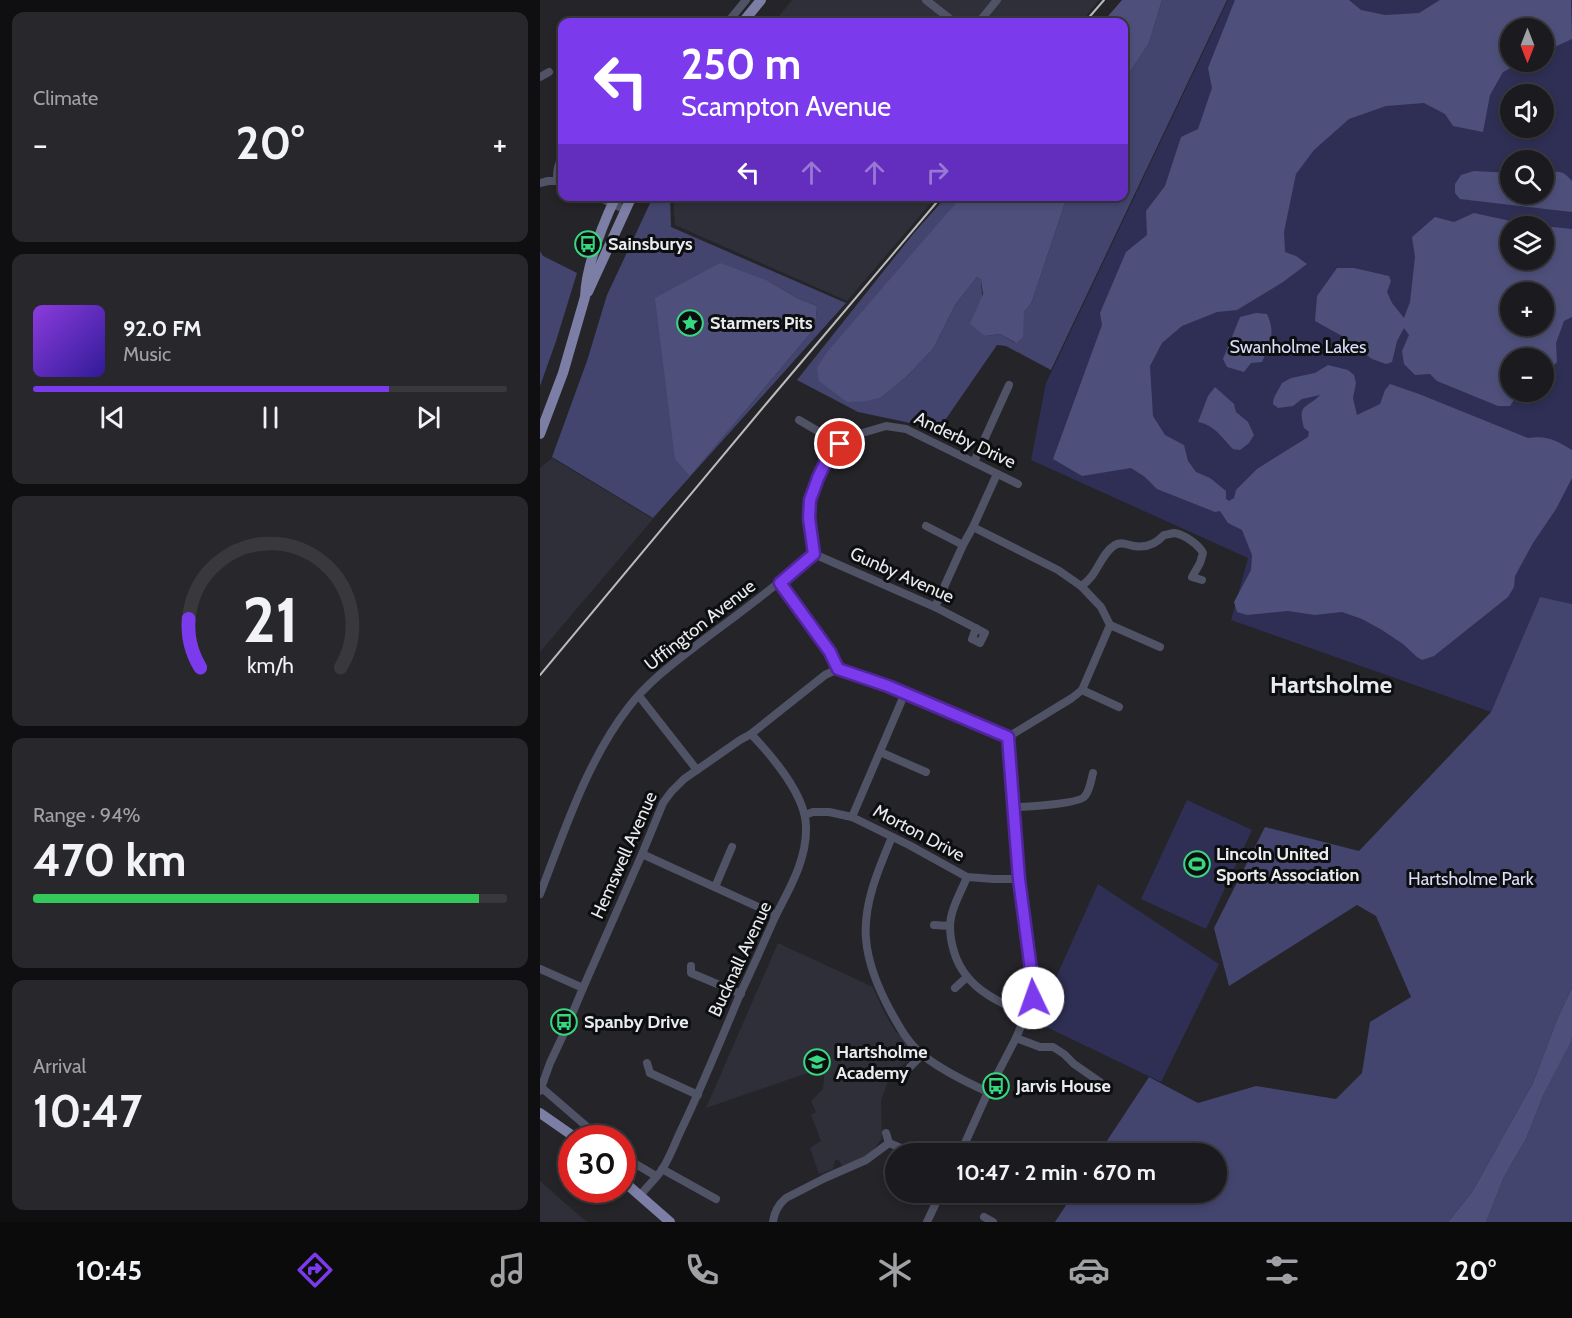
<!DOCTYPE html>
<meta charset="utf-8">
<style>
:root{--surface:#1b1b1f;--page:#28282c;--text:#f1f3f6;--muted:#a0a1a4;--line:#39393d;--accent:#7c3aed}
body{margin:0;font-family:Cabin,sans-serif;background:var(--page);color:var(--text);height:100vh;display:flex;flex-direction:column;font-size:22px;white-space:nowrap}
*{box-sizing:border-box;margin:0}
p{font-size:20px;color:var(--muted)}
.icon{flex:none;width:33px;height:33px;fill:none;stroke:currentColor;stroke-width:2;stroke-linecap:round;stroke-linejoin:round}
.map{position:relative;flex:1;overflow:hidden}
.drawer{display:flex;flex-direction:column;gap:12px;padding:12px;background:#0f0f11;width:540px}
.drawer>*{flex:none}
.hud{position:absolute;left:18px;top:18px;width:570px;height:183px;border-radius:12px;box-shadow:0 3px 9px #0003,0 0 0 2px var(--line);background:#7c3aed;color:#fff;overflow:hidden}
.needle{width:39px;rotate:180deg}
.buttons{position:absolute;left:960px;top:18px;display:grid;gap:12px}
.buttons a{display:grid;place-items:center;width:54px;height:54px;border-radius:50%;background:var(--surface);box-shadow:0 3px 9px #0003,0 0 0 2px var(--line);font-size:30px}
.speed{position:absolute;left:18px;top:1125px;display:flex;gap:12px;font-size:30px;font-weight:700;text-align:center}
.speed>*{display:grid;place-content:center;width:78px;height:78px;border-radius:50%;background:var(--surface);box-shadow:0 3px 9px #0003,0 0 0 2px var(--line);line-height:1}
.speed .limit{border:9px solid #d22;background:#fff;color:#111}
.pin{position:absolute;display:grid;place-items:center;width:51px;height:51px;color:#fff;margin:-26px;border:3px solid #fff;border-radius:50%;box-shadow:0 2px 6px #0007}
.me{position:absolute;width:66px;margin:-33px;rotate:357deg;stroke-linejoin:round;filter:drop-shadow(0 0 4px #0008)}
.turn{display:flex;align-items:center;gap:21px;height:126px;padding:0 24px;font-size:27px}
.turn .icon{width:78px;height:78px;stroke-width:2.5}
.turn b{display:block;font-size:42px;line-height:51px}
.lanes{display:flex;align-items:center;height:57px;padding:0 24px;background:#0003;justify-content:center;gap:30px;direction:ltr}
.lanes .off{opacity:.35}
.big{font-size:45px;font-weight:800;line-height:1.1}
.drawer .card{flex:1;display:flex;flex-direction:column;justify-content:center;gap:9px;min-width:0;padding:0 21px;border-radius:12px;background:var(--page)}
.drawer .dial{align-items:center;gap:0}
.dial svg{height:156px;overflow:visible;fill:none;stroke:var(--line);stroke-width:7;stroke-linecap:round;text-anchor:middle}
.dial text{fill:var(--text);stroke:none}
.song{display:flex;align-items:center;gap:18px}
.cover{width:72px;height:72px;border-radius:9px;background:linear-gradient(135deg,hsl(270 70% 55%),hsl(250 70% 35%))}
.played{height:6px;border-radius:3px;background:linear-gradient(90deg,var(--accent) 75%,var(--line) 75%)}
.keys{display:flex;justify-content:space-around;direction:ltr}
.heat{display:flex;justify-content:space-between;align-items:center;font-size:33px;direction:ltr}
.charge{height:9px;border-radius:4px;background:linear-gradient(90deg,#34c759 94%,var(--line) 0)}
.trip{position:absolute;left:345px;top:1143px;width:342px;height:60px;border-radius:30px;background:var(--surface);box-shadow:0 3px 9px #0003,0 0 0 2px var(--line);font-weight:800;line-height:60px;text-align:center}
.tab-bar{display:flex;height:96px;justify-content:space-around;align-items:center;background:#0b0b0c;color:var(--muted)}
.tab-bar .icon{width:42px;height:42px}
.tab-bar .active{color:var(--accent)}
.tab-bar b{font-size:27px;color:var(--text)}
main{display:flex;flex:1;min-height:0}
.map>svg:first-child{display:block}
.built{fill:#2e2f39}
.green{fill:#2f2f55;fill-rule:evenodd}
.forest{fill:#44456f;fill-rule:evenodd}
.water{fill:#4e507b;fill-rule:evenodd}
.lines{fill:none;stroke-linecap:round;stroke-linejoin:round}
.minor{stroke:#505265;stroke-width:8}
.major{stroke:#7c7ea6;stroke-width:10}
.rail{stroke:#babbbe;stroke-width:2}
.route-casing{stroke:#51269a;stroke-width:15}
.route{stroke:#7c3aed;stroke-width:10}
.labels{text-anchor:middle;stroke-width:6;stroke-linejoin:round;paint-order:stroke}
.poi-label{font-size:18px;font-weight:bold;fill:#eaebee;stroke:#0d0e10;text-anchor:start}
.park-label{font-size:18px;fill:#dbddfb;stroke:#0d0e10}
.street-label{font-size:18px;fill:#eaebee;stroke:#0d0e10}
.district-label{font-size:24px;font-weight:bold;fill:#eaebee;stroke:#0d0e10}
</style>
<main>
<section class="drawer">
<div class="card"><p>Climate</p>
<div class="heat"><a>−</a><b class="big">20°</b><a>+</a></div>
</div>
<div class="card">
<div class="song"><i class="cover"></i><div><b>92.0 FM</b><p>Music</p></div></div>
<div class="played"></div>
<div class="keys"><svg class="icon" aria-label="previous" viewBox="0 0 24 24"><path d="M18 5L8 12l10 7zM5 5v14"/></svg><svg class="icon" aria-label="pause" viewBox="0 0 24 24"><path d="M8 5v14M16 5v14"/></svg><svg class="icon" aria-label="next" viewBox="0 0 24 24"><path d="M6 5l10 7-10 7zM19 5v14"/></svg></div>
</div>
<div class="card dial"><svg viewBox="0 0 100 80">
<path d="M14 69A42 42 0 1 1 86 69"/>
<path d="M14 69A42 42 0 0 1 8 44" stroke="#7c3aed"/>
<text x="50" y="56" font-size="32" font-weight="700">21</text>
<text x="50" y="72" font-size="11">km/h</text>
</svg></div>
<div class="card"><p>Range · 94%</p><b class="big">470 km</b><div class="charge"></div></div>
<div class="card"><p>Arrival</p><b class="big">10:47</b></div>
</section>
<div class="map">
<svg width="1032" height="1222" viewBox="0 0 1032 1222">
<rect width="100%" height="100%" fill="#242429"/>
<g class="built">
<polygon points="252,0 559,0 541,22 234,22"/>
<polygon points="133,197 133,196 396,197 307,301 135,225"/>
<polygon points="12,458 113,519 0,652 0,468"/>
<polygon points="238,943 333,987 343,1010 355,1031 371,1044 374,1052 374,1057 359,1068 347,1083 341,1101 342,1138 330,1155 302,1166 298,1159 295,1161 293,1169 279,1174 270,1148 281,1141 271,1115 276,1112 271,1101 283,1089 285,1067 166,1108"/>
<polygon points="0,1181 28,1206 47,1222 0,1222"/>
</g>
<g class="green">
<path d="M688,0H1032V604L1000,598L951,712L691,620L708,558L491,460L506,383ZM970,28H1004V62H970ZM970,94H1004V128H970ZM970,160H1004V194H970ZM970,226H1004V260H970ZM970,292H1004V326H970ZM970,358H1004V392H970Z"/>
<polygon points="647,800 712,830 666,929 601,899"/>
<polygon points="558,884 679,964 621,1082 496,1022"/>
</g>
<g class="forest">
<polygon points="622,0 687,0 511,370 466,346 457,345 399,429 318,412 257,380 373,234 406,197 421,197 406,215 342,397 367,376 393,349 415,305 437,277 441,280 445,336 460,334 475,343 484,312 491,304 525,203 529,197 584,196 584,81 609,43"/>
<path d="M113,197H130L131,227L306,303L113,518L12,457L47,361L67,295ZM228,281L257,298L277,306L275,328L150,476Z"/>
<polygon points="0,251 3,256 37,273 16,341 0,386"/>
<polygon points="1000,597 1032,604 1032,988 1018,1017 993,1083 932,1192 908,1222 515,1222 534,1193 676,1192 676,1154 559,1153 609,1077 658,1103 716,1086 796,1099 822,1073 830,1022 871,997 836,916 817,905 689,986 674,928 725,827 819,851 951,712"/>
<polygon points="1032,1038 1032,1222 946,1222 964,1177 986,1139 1003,1096"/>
</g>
<g class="water">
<polygon points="582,0 622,0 609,43 584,81 584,22 563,22"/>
<path d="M695,0H809L821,10L845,15L879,13L900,0H1031L1032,39L1004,52V28H970V62H982L963,72L950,95L943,132L913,126L905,114L884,103L846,106L809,119L774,150L756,174L744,232L745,252L756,256L767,264L743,282L697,310L677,312L642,326L622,343L610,366L613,416L625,435L644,445L648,461L656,472L670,478L686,491V499L689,501L694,498L696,490L717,469L768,437L769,432L764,428C757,403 767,409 780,395L762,399L753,406L738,408L733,404C733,396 739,390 742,383L751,378L775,373L788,365L808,370L814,375L816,383L813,398L817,415L840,404L845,390L850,384L879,394L988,438C1007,435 1016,440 1032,450V478L1016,509L993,543L975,576L974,587L968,597L894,656L882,660L877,657L863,644L842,630L822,619L802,612L775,615L748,611L707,615L697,612L694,602L711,570L712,555L702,530L688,523L680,511L675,512L617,489L605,477L591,468L542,476L513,459L562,325L560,313L586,252L607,235L606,211L625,186L641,137L658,129L672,88L668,68Z"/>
<path d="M934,171L970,173V194H1004V173C1018,172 1021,168 1032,181V212L920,199L915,193V184L921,175Z"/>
<polygon points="421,197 529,197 525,203 491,304 484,312 483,337 476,343 460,334 445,336 430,324 443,294 441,280 437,277 415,305 393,349 367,376 342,397 326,401 307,402 279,381 277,368 288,351"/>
<path d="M934,213L984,224L1032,229V317L1024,321L1016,343L1017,362L1008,371H1004V358H970V392H979L970,406H958L897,381L890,374L875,375L864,364L862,351L869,335L864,328L857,341L852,362L846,364L832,359L802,336L775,321L777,296L797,268H814L849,276L851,281L847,292L852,303L864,318L870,302L875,257L872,237L895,217L914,222ZM1004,226V260H970V226ZM1004,292V326H970V292Z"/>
<polygon points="180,263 228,281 257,298 277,306 275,328 150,476 135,459 115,298"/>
<path d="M716,313L727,314C736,333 730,344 722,362L711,363L704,372L687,367L683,359L700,317Z"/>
<path d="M675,387L694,404L696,412L708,422L714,435L709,443L700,450L693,449C682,438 675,425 658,422L668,396Z"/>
<polygon points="1032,988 1032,1037 1031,1041 1003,1096 986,1139 964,1177 946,1222 908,1222 932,1192 993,1083 1018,1017"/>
</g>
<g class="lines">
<g class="minor">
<polyline points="386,0 414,22"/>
<polyline points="188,22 206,0"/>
<polyline points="439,22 457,0"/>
<polyline points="0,77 9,72"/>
<path d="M17,180C17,173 17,165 22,159"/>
<polyline points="0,183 8,181 22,181"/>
<polyline points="58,196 72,204 85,209"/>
<polyline points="259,420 300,444"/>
<polyline points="434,462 469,385"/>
<polyline points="386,526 423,545"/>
<polyline points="433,527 518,570 541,586 561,607 570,625 542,690 532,698 468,737"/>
<polyline points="274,554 269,518 270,500 278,478 288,457 300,444 319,434 346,426 366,429 478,484"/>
<polyline points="274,554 395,607 445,633 440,643 432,639 436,628"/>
<polyline points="240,583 290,652 298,669 348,686 468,737"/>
<path d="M541,586C558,576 560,554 575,545C582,541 587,545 594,546C606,548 616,544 624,535C625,535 634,533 634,533C644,534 659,545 663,553L660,563L652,577L662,580"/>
<polyline points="395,607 423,545 433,527 457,474"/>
<polyline points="570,625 620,647"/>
<polyline points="542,690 579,707"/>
<polyline points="99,696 157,770"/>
<polyline points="340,752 386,772"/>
<path d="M473,807C485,807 540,804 545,796C550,790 551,780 553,773"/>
<polyline points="265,815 273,812 289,812 312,817 369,845 427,877 454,879 479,879"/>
<polyline points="312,817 365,693"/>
<path d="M352,837C339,868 323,904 326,939C328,964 339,990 351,1012C360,1028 369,1045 384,1056C403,1071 426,1082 448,1092"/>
<polyline points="102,854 236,915"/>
<path d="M427,877C421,892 411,908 410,925C410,933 411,941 413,948C422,985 454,1001 487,1014"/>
<polyline points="175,887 192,847"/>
<path d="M0,894C24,832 47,761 88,708C109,680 139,659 166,638C203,611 239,583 274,554"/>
<polyline points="394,925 410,926"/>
<polyline points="151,966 151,973 201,994"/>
<polyline points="0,969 43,988"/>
<polyline points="415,988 427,977"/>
<polyline points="476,1038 500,1047 513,1047 524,1054 534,1064 560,1082"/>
<polyline points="107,1063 110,1073"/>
<polyline points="370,1067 382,1055"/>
<polyline points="110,1073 158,1095"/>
<polyline points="2,1088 60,1138"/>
<polyline points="0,1091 10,1063 25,1031 43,988 102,854 123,803 131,792 144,779 200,740 211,734 285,675 298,669"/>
<polyline points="346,1133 349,1143"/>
<polyline points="420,1154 448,1092 476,1038 493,998 491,970 479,879 468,737"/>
<polyline points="82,1156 116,1176"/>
<polyline points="122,1169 176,1199"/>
<path d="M100,1196C107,1186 117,1178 123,1168C131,1155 136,1140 143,1126C164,1082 182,1037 201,992C213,967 224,942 235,917C249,889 267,860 266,827C266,796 232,756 211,734"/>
<polyline points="444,1217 453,1222"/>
<path d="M233,1222C234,1213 239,1204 246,1198L285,1178L326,1160L349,1143L375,1154"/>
<polyline points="387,1222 401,1192"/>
</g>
<g class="major">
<polyline points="203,22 221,0"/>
<polyline points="48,292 92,196"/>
<path d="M0,434L23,373L45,297C46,267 63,224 76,196"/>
<polyline points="0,1113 36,1138"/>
<polyline points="82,1180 130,1222"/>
</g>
<g class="rail">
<polyline points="545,22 564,0"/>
<polyline points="0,675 226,404 402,196"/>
</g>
</g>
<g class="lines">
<g class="route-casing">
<polyline id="route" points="300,444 288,457 278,478 270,500 269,518 274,554 240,583 290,652 298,669 348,686 468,737 479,879 491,970 493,998"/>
</g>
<use href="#route" class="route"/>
</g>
<defs>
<g id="bus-ring" transform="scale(1.35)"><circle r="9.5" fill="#0d0e10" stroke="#38d880" stroke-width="1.5"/><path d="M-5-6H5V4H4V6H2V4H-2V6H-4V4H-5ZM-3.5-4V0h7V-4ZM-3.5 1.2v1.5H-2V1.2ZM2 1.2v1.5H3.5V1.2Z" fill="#38d880"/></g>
<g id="sight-ring" transform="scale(1.35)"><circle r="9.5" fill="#0d0e10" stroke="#38d880" stroke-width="1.5"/><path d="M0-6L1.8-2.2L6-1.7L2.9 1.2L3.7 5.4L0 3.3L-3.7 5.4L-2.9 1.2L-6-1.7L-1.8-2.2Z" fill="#38d880"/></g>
<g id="stadium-ring" transform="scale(1.35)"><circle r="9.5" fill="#0d0e10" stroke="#38d880" stroke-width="1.5"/><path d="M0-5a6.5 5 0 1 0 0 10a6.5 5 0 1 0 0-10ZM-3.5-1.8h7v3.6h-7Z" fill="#38d880"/></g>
<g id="school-ring" transform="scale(1.35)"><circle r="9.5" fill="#0d0e10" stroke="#38d880" stroke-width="1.5"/><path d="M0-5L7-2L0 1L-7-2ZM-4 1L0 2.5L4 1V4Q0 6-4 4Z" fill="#38d880"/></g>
</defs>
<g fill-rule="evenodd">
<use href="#bus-ring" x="48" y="244"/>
<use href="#sight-ring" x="150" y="323"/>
<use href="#stadium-ring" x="657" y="864"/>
<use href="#bus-ring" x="24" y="1022"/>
<use href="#school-ring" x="277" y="1062"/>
<use href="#bus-ring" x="456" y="1086"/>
</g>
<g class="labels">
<g class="poi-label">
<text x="68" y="250">Sainsburys</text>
<text x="170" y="329">Starmers Pits</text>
<text x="676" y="860">Lincoln United<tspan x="676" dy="21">Sports Association</tspan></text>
<text x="44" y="1028">Spanby Drive</text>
<text x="296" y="1058">Hartsholme<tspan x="296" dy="21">Academy</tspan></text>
<text x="476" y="1092">Jarvis House</text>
</g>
<g class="park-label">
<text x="758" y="353">Swanholme Lakes</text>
<text x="931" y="885">Hartsholme Park</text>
</g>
<g class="street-label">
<text transform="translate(425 440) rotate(25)" y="6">Anderby Drive</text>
<text transform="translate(362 575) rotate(24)" y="6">Gunby Avenue</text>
<text transform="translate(160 625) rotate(-38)" y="6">Uffington Avenue</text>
<text transform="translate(379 833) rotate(28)" y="6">Morton Drive</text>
<text transform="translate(84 855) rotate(-66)" y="6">Hemswell Avenue</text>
<text transform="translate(200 959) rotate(-65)" y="6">Bucknall Avenue</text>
</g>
<g class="district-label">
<text x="791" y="693">Hartsholme</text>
</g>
</g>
</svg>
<div class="buttons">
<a><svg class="needle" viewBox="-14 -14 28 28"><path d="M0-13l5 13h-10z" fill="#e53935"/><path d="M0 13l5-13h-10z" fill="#a0a1a4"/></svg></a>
<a><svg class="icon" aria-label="sound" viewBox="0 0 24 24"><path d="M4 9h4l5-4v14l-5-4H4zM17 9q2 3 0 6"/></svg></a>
<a><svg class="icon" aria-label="search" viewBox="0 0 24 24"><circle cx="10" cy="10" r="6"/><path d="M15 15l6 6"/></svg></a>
<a><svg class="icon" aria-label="layers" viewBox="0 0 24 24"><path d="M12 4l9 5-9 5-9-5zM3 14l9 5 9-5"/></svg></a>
<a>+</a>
<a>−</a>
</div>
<div class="speed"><div class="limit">30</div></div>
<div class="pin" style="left:300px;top:444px;background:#d93025"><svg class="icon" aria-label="arrive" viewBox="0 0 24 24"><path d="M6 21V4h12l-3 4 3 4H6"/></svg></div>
<svg class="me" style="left:493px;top:998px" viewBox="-20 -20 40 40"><circle r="19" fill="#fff"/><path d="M0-13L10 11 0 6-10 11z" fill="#7c3aed"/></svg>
<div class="trip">10:47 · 2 min · 670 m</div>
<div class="hud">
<div class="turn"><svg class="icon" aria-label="left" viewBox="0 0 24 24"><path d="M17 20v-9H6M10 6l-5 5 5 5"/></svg><div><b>250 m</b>Scampton Avenue</div></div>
<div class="lanes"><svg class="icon" aria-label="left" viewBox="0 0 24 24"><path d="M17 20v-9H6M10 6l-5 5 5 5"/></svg><svg class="icon off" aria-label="ahead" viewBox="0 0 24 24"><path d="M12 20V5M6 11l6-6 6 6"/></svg><svg class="icon off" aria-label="ahead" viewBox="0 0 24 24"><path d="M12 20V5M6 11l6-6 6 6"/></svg><svg class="icon off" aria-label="right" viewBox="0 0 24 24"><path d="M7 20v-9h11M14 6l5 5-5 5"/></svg></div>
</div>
</div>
</main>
<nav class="tab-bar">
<b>10:45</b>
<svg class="icon active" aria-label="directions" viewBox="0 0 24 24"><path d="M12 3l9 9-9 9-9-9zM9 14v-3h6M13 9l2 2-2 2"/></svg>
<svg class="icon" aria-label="music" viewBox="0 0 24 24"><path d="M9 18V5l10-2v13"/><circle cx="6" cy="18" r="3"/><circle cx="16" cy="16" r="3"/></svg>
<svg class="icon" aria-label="phone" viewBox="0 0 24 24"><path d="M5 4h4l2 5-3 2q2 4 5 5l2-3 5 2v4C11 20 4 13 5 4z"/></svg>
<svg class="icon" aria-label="climate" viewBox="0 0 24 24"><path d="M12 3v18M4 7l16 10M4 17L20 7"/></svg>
<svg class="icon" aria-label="car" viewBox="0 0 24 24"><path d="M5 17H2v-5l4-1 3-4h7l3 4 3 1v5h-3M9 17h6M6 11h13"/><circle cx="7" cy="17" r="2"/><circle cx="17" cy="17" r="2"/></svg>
<svg class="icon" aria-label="filters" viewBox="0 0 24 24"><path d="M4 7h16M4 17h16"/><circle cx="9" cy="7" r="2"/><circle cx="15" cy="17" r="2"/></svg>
<b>20°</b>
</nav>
